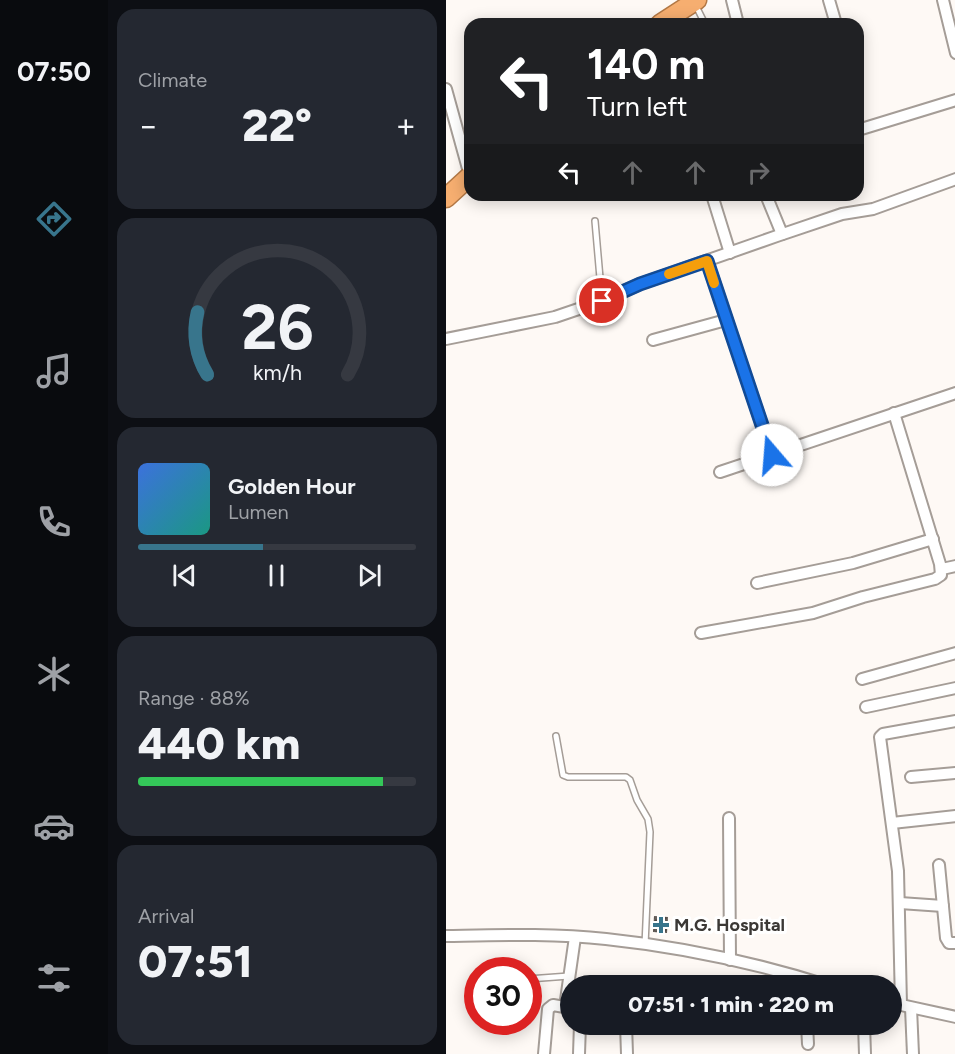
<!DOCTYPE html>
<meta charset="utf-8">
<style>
:root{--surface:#171b24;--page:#242831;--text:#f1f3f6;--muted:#9ea1a6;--line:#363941;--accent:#38758c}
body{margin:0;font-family:Figtree,sans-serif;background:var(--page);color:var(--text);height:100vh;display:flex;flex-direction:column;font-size:22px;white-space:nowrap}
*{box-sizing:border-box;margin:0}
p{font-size:20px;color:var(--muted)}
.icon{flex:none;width:33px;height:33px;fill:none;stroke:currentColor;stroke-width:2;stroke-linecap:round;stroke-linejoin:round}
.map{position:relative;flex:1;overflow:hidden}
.sheet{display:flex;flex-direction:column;gap:9px;padding:9px;background:#0d0f14;width:338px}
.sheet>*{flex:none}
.banner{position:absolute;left:18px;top:18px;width:400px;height:183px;border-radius:18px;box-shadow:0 3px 15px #0003;background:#202124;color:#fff;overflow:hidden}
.speed{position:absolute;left:18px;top:957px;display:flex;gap:12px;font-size:30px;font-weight:700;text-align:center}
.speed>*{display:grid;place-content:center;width:78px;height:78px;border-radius:50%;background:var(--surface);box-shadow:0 3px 15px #0003;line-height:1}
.speed .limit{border:9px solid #d22;background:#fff;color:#111}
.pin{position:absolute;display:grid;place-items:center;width:51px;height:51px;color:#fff;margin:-26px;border:3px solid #fff;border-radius:50%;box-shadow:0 2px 6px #0007}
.me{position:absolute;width:66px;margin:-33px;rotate:342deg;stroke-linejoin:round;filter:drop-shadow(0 0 4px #0008)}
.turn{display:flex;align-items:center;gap:21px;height:126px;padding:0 24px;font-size:27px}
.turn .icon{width:78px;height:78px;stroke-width:2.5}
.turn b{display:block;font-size:42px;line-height:51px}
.lanes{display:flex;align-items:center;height:57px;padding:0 24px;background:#0003;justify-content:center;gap:30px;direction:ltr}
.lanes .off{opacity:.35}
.big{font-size:45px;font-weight:800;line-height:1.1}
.sheet .card{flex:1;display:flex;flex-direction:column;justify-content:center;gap:9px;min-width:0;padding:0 21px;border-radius:18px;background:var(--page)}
.sheet .dial{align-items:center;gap:0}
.dial svg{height:156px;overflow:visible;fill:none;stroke:var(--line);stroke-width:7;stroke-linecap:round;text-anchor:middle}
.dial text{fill:var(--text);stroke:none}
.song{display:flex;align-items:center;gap:18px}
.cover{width:72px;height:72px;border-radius:9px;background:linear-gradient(135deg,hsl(220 70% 55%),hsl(170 70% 35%))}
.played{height:6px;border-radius:3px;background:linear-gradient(90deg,var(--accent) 45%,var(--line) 45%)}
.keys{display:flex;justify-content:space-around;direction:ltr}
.heat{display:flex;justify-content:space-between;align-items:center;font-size:33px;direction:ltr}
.charge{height:9px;border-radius:4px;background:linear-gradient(90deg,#34c759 88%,var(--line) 0)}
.trip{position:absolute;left:114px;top:975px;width:342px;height:60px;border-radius:30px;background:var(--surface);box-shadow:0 3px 15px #0003;font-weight:800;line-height:60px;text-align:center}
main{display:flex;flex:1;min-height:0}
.dock{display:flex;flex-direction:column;width:108px;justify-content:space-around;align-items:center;background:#090b0e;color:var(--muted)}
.dock .icon{width:42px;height:42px}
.dock .current{color:var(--accent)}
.dock b{font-size:27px;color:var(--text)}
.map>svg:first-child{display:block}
.building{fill:url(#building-cross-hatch)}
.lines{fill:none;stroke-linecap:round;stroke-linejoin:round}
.service-casing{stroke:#a59d97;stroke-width:8}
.minor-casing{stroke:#a59d97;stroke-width:14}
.trunk-casing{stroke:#b37845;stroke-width:21}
.service{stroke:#fff;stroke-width:5}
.minor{stroke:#fff;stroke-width:10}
.trunk{stroke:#f6ae70;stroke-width:18}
.route-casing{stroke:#114b97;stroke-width:15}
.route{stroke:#1a73e8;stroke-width:10}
.slow{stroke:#f59e0b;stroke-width:10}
.poi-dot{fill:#38758c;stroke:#fff;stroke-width:2}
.labels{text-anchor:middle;stroke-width:6;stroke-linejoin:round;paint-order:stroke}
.poi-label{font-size:18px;font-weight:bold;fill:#3b3835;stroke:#fff;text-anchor:start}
</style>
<main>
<nav class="dock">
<b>07:50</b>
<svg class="icon current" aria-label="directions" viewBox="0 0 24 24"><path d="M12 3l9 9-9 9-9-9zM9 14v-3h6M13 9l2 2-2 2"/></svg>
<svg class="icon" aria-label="music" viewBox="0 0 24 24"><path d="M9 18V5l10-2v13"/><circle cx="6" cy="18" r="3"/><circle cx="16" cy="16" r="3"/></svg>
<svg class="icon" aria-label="phone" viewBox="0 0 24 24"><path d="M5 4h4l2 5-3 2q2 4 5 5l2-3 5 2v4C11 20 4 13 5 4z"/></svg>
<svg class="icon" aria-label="climate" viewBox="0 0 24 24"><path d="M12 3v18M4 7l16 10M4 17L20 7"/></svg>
<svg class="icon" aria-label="car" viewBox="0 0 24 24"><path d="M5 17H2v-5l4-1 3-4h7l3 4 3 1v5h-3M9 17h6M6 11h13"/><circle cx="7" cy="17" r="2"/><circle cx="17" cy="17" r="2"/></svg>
<svg class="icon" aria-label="filters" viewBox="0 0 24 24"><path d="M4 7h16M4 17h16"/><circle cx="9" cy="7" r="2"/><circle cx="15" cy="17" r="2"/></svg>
</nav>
<section class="sheet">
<div class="card"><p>Climate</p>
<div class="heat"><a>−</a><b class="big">22°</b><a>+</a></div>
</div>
<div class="card dial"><svg viewBox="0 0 100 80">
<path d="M14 69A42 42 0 1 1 86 69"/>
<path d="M14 69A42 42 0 0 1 9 37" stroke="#38758c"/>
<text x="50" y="56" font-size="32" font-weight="700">26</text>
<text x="50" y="72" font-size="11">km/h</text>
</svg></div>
<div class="card">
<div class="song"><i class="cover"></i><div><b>Golden Hour</b><p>Lumen</p></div></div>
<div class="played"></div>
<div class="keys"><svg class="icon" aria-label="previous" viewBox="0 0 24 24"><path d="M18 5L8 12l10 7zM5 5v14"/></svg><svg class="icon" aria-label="pause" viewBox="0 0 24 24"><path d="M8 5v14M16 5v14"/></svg><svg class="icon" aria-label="next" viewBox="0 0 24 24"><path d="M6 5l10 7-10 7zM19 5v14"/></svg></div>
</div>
<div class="card"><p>Range · 88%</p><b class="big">440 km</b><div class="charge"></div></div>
<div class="card"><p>Arrival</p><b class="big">07:51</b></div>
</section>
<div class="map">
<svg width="510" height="1054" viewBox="0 0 510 1054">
<defs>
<pattern id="building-cross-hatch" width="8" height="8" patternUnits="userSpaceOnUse" patternTransform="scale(1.5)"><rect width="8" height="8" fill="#4e4742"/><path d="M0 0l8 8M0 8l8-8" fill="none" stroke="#66605c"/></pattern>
</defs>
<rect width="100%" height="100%" fill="#fef9f5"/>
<polygon class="building" points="208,916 222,917 221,933 207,932"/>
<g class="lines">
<g class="service-casing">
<g id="service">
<polyline points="249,4 259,24"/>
<polyline points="73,23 74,24"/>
<polyline points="149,221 156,301"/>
<polyline points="110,736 117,775 122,777 180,777 184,780 191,800 202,819 204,832 199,945"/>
<polyline points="82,979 123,976"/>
</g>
</g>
<g class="minor-casing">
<g id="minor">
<polyline points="286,0 292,24"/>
<polyline points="383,0 390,24"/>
<polyline points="497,0 510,53"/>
<polyline points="0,89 24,176"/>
<polyline points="412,130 510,100"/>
<polyline points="266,195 284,253"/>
<polyline points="320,195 336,234"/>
<polyline points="261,261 326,455"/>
<polyline points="0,339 109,317 156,301 194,284 331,236 396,214 427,209 510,179"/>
<polyline points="207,340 280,320"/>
<polyline points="274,472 510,393"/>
<polyline points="496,569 510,566"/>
<polyline points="311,583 407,563 487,539"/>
<polyline points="255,633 367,613 417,597 489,579 495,575 494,564 448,413"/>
<polyline points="416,679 510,653"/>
<polyline points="420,707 510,688"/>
<polyline points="465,777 510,773"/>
<polyline points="283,818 284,960"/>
<polyline points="446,823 510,816"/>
<polyline points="493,865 500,938 503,943 510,943"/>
<polyline points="454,903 497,906"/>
<path d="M0,936C53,935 107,933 160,939C236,947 311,963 383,986"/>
<polyline points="446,1003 510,1017"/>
<polyline points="455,1005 452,871 434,737 437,734 510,721"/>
<polyline points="119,1007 129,937"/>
<polyline points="465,1008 467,1054"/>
<polyline points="180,1024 181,1054"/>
<polyline points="361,1024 362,1044"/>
<polyline points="418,1024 419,1054"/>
<polyline points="98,1054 102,1009 107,1005 124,1008"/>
<polyline points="133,1054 134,1024"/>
</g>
</g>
<g class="trunk-casing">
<g id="trunk">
<polyline points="214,24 251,0"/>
<polyline points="0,198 24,176"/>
</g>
</g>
<use href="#service" class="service"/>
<use href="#minor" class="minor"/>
<use href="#trunk" class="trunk"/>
</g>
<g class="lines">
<g class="route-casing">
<polyline id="route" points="156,301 194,284 261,261 326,455"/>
</g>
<use href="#route" class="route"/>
<polyline class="slow" points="223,274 261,261 268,283"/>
</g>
<path class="poi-dot" d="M212 916h6v6h6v6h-6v6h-6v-6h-6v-6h6z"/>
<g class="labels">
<g class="poi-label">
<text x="228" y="931">M.G. Hospital</text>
</g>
</g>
</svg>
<div class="speed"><div class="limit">30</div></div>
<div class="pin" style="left:156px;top:301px;background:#d93025"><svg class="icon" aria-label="arrive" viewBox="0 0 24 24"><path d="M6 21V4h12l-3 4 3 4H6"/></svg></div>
<svg class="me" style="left:326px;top:455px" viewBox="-20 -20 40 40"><circle r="19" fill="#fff"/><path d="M0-13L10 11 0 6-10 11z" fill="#1a73e8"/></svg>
<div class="trip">07:51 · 1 min · 220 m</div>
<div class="banner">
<div class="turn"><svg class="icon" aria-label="left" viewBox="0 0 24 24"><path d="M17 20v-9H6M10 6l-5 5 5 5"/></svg><div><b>140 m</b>Turn left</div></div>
<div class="lanes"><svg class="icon" aria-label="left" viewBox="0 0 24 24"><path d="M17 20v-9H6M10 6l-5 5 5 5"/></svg><svg class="icon off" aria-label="ahead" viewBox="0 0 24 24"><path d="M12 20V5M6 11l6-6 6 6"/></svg><svg class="icon off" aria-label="ahead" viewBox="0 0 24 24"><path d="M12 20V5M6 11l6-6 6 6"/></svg><svg class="icon off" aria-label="right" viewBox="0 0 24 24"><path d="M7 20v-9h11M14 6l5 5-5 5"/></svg></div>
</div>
</div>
</main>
